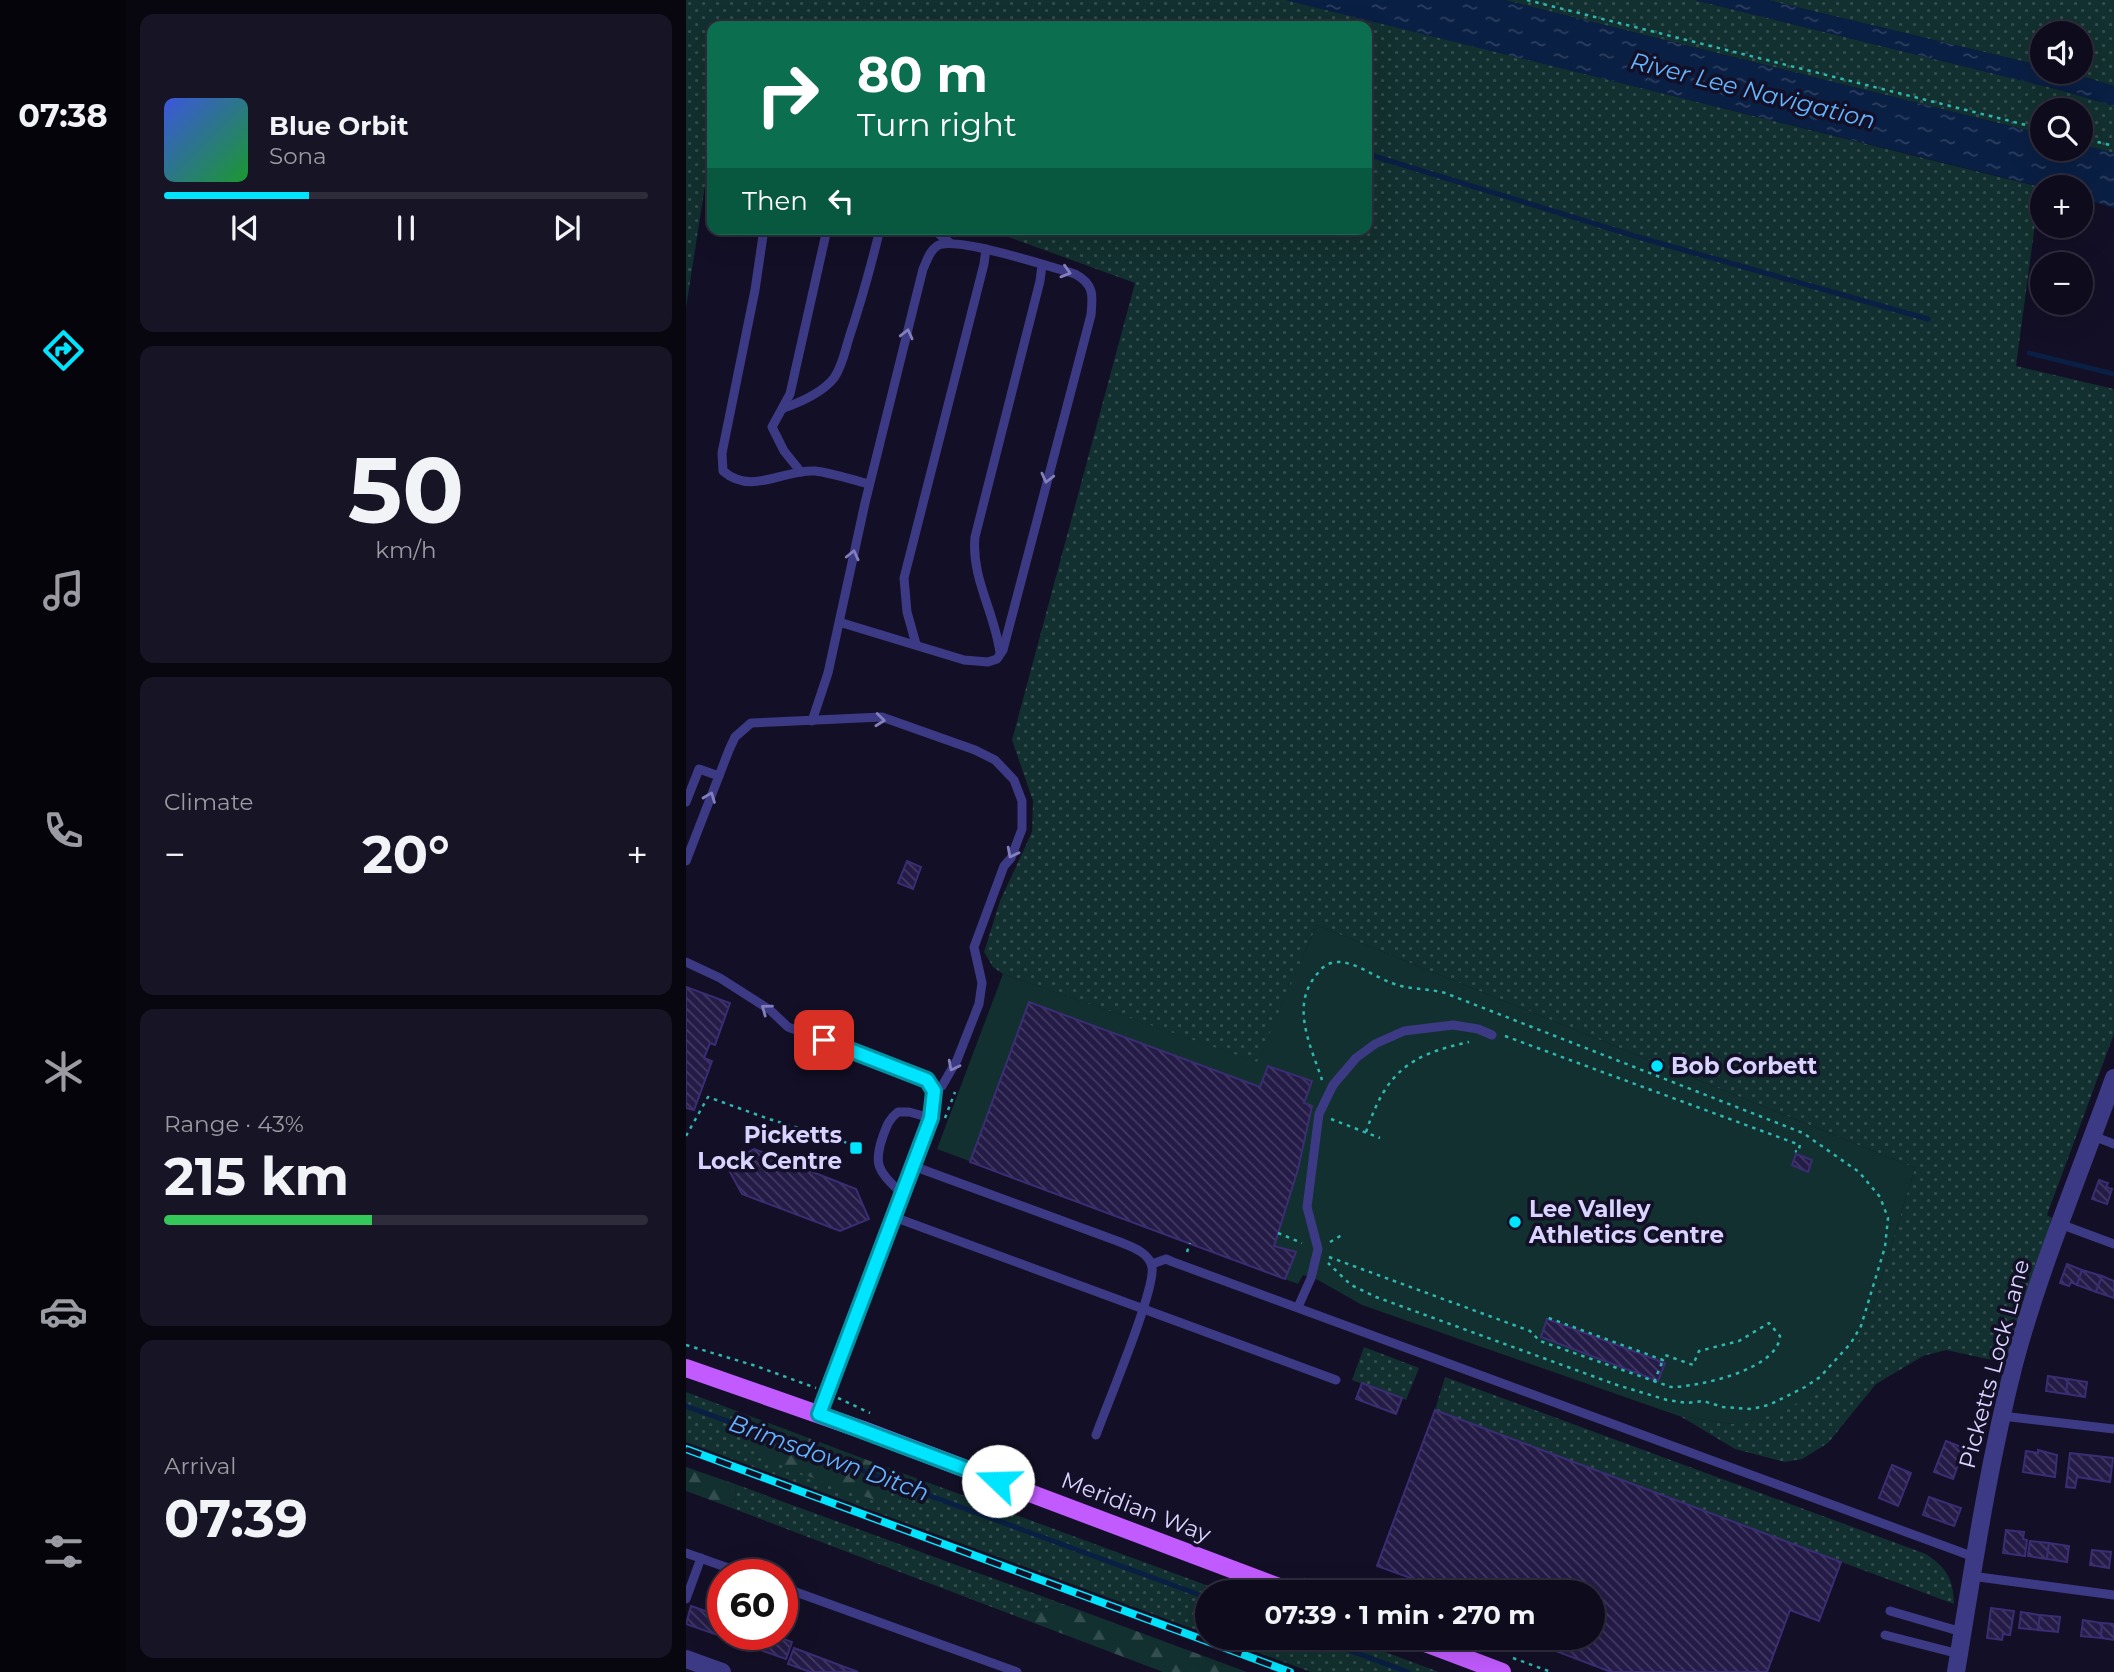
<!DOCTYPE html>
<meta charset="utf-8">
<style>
:root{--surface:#0e0b1c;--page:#171425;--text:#f1f3f6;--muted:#9b9ba3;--line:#2e2b3b;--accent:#00e5ff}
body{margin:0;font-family:Montserrat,sans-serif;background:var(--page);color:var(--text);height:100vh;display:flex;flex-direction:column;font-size:26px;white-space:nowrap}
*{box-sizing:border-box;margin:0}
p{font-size:23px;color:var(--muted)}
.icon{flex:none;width:38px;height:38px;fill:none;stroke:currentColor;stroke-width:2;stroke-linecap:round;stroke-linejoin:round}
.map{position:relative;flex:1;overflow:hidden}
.drawer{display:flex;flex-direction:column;gap:14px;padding:14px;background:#08060f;width:560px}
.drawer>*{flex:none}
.hud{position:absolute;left:21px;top:21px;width:665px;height:214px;border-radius:14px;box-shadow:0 7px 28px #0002,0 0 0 2px var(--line);background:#0b6e4f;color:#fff;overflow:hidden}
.tools{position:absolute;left:1344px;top:21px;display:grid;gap:14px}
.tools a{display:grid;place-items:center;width:63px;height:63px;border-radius:50%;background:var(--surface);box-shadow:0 7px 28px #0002,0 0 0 2px var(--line);font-size:35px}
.speed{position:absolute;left:21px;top:1559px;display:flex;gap:14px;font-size:35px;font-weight:700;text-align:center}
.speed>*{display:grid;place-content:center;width:91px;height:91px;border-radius:50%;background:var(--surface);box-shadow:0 7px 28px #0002,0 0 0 2px var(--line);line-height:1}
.speed .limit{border:10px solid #d22;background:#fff;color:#111}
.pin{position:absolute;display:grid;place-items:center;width:60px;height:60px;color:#fff;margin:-30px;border-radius:14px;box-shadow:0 4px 10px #0006}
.me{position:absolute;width:77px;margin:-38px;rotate:291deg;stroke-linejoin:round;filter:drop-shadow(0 0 5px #0008)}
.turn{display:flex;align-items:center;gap:24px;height:147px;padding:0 35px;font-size:32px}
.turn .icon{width:91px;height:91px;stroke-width:2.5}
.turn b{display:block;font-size:49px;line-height:60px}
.then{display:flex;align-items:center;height:66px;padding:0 35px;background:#0003;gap:14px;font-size:26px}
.big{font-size:52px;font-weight:700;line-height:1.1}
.drawer .card{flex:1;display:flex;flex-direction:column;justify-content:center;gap:10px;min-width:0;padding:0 24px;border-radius:14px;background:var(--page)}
.drawer .dial{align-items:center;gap:0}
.dial b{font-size:91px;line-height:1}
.song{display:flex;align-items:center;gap:21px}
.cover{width:84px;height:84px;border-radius:10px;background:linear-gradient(135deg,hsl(230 70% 55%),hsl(130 70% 35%))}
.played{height:7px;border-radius:4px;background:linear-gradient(90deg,var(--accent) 30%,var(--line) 30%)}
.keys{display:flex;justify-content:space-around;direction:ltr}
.heat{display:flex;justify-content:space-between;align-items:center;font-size:38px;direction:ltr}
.charge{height:10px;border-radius:5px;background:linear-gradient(90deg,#34c759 43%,var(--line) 0)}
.trip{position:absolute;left:509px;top:1580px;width:410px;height:70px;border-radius:35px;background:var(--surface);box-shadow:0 7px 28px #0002,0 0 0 2px var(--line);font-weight:700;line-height:70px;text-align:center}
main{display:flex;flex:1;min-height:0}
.dock{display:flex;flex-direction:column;width:126px;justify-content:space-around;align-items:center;background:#06040b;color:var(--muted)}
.dock .icon{width:49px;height:49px}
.dock .selected{color:var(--accent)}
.dock b{font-size:32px;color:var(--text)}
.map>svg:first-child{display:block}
.grass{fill:url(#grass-dots)}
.forest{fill:url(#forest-firs)}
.park{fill:#12302f}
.water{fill:url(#water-ripples)}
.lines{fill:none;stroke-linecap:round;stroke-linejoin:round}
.stream{stroke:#0a1f44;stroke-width:5}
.building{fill:url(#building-back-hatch);stroke:#3b2d73;stroke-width:2}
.path{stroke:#2fb8b0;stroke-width:2.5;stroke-dasharray:3.5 5;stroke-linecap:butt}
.lane{stroke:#3d3a85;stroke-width:9}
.street{stroke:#3d3a85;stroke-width:18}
.primary{stroke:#c25bff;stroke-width:18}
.rail-casing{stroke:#00e5ff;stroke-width:8}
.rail{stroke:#130f26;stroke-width:5;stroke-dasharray:16;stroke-linecap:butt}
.oneway{stroke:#837fbc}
.route-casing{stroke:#0095a6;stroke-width:18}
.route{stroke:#00e5ff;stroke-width:12}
.poi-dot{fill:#00e5ff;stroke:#130f26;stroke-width:2.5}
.labels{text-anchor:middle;stroke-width:7;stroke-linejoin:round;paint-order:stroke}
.poi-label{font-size:23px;font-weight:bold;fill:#d9d4ff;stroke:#130f26;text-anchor:start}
.street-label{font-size:23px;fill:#d9d4ff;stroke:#130f26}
.water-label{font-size:24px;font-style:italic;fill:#62b6ff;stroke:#130f26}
</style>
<main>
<nav class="dock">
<b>07:38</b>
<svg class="icon selected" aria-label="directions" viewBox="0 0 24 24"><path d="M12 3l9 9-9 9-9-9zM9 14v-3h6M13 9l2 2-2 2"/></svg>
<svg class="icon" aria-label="music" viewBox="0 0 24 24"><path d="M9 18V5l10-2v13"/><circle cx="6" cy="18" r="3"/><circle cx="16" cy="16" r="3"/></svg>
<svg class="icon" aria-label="phone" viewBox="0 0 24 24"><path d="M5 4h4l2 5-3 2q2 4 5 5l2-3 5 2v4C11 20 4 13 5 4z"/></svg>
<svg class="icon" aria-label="climate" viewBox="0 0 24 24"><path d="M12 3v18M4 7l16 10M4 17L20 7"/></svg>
<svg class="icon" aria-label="car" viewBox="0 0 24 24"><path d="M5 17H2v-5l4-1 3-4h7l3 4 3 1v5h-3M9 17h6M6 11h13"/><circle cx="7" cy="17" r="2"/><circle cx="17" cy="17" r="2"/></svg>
<svg class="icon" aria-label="filters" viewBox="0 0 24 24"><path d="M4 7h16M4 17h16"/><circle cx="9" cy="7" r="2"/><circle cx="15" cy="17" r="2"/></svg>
</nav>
<section class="drawer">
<div class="card">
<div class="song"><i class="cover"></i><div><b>Blue Orbit</b><p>Sona</p></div></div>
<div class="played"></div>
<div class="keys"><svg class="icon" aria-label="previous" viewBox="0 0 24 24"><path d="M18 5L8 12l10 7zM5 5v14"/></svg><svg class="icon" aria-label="pause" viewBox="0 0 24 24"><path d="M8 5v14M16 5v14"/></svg><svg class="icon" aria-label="next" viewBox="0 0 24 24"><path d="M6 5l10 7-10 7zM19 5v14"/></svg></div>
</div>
<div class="card dial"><b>50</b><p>km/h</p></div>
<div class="card"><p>Climate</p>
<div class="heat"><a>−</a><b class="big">20°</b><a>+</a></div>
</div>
<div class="card"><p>Range · 43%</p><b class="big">215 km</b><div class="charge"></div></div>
<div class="card"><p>Arrival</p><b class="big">07:39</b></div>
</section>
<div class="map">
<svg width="1428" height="1672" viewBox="0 0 1428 1672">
<defs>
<pattern id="grass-dots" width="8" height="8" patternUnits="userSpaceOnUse" patternTransform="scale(1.75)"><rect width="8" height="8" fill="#12302f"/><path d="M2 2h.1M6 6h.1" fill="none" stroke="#344d4e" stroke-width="1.8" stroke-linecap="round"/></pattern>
<pattern id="forest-firs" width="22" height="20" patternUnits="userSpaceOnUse" patternTransform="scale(1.75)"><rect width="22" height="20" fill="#12302f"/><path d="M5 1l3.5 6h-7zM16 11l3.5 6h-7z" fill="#344d4e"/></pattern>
<pattern id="water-ripples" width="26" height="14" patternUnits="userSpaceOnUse" patternTransform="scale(1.75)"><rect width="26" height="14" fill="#0a1f44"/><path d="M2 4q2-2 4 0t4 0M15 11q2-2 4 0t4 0" fill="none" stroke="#2d3f60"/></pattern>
<pattern id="building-back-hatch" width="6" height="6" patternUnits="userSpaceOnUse" patternTransform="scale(1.75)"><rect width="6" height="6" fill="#241b47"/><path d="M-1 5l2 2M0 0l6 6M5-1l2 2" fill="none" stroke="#433b63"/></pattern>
</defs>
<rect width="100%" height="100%" fill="#130f26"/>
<g class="grass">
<polygon points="0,0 601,0 1354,187 1330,366 1428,389 1428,1034 1361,1215 1366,1218 1320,1363 1260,1350 1237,1356 1190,1384 1142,1443 1116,1459 1099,1462 1049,1449 994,1416 1047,1424 1180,1328 1229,1168 631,925 572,1063 317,974 307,967 298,952 314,901 346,832 347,801 326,740 449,283 300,229 681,229 681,26 26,26 26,179 20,179 0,308"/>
<polygon points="818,0 1009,0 1378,91 1428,106 1428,155 1395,144 1395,110 1356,110 1356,134"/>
<polygon points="1081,0 1428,0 1428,86 1381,72 1395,72 1395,33 1356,33 1356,66"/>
<polygon points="678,1347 733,1368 720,1400 666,1380"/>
<path d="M759,1377L1240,1554C1261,1568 1267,1579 1268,1604L749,1410Z"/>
<polygon points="0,1392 88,1425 72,1437 211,1486 200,1467 539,1592 522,1592 521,1634 0,1442"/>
<polygon points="49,1484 377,1604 344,1612 340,1620 43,1507 50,1497"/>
<polygon points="532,1638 662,1638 753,1672 625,1672"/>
</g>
<g class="forest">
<polygon points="88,1425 200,1467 211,1486 195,1502 139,1483 84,1460 71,1445 72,1436"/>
<polygon points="0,1467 49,1484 50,1497 43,1507 0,1491"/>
<polygon points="377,1604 561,1672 477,1672 340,1620 344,1612"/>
</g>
<polygon class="park" points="631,925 1229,1168 1180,1328 1161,1360 1123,1395 1096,1413 1047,1424 993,1416 676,1305 632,1280 617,1275 612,1284 251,1149 317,974 571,1062"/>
<g class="water">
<polygon points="599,0 818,0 1356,134 1356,149 1395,149 1395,144 1428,153 1428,208 1395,198 1395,187 1356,187"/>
<polygon points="1009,0 1081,0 1356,66 1356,72 1381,72 1428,86 1428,106 1378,91"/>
</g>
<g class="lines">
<g class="stream">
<polyline points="681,154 952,237 1242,319"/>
<polyline points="1343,353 1428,374"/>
<polyline points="0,1406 522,1598"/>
<polyline points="630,1638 722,1672"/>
</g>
</g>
<g class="building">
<polygon points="221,861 235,867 227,889 212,883"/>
<polygon points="0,987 44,1003 29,1045 24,1043 18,1058 26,1061 8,1110 0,1108"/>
<polygon points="343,1002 574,1087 582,1066 626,1081 618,1103 626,1106 612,1169 588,1246 610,1252 599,1279 284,1162"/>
<polygon points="68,1149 170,1189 183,1219 154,1231 56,1194 40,1165"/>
<polygon points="1110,1154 1126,1160 1122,1172 1106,1165"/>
<polygon points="1413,1180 1422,1183 1420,1187 1426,1189 1421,1204 1406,1199"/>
<polygon points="1381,1264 1396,1270 1391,1285 1385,1282 1383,1286 1374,1283"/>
<polygon points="1396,1270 1416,1276 1410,1292 1391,1285"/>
<polygon points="1416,1276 1428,1281 1428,1298 1410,1292"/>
<polygon points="861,1319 979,1363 972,1381 855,1337"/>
<polygon points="1362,1376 1382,1379 1380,1394 1360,1391"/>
<polygon points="1382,1379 1401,1382 1399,1397 1380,1394"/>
<polygon points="676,1383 716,1398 710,1414 670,1399"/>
<polygon points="749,1410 1155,1562 1133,1621 1104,1610 1081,1672 925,1672 867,1650 872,1638 906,1638 906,1592 763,1592 691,1566"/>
<polygon points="1260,1441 1278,1448 1267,1479 1248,1472"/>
<polygon points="1352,1450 1371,1455 1369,1477 1337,1472 1340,1451 1352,1453"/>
<polygon points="1384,1453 1427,1458 1424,1482 1391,1477 1389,1488 1380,1487"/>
<polygon points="1206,1465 1225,1473 1212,1506 1193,1498"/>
<polygon points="1243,1497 1275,1508 1268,1526 1237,1515"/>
<polygon points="1320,1530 1338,1532 1337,1539 1341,1540 1339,1556 1317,1553"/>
<polygon points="1344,1541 1363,1543 1361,1559 1342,1556"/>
<polygon points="1363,1543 1383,1546 1381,1562 1361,1559"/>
<polygon points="1406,1550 1425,1552 1423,1568 1404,1565"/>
<polygon points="5,1606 37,1617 37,1634 85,1634 106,1642 100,1659 0,1624"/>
<polygon points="1305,1608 1328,1611 1324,1635 1317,1634 1316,1640 1301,1638"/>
<polygon points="1335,1612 1354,1615 1352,1630 1333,1628"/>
<polygon points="1354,1615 1374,1617 1372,1632 1352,1630"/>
<polygon points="1397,1620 1416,1623 1415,1638 1395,1636"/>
<polygon points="1416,1623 1428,1624 1428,1640 1415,1638"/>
<polygon points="108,1648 172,1672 124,1672 102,1664"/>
</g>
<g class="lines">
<g class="path">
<polyline points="841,0 1356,129"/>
<polyline points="1395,138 1428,146"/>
<polyline points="819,1036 1114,1145 1112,1152 1109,1151"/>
<path d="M636,1080C625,1046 603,1005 632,973C636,967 642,963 650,962C669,961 688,977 706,983C723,990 741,988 759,993L1117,1133L1173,1172L1194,1197L1202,1218L1199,1247L1175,1326L1165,1343L1134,1377L1119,1387L1083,1405L1065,1409L1037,1407L1017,1401L1001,1403L981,1400L931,1385L690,1297L665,1285L642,1263"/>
<polyline points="259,1118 269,1092"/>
<polyline points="645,1119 694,1138"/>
<path d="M680,1132C700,1073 722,1055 783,1042"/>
<polyline points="0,1136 22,1097 83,1119 181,1149"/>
<polyline points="592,1233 616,1243"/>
<polyline points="644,1242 656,1235"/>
<polyline points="501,1252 504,1243"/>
<path d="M643,1257L844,1331L854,1341L985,1387C1011,1387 1092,1370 1094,1336L1083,1323L1053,1341L1013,1351L1007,1365L979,1355L977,1360L860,1317"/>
<polyline points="0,1345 70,1366 130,1388"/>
<polyline points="968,1382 977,1360"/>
<polyline points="152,1398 184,1413"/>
<polyline points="618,1579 655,1592"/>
<polyline points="827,1658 865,1672"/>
</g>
<g class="lane">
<path d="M78,229L69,290L36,453L37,471C66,496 97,469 129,471C147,473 166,480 183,484"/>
<polyline points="247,229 264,243"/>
<path d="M98,408C115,402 136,393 148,378C156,367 159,351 163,338C175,302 185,266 194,229"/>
<polyline points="115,472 98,451 86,427 104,394 141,229"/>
<polyline points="230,644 221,612 218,578 298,264 300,249"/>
<path d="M314,653C309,613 285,578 289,537L354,281L356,265"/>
<path d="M126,721L142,673L179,503L237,269C241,261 243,251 251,246C268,235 365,267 389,274C408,284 407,295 405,315L317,650L311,659L302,662L278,660L153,622"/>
<polyline points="0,802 13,769 33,776"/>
<polyline points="0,861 43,750 49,737 65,723 196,717 289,750 309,760 328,780 336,801 336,829 325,858 318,866 288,947 296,983 293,1004 271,1060 256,1086 248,1091"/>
<polyline points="0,962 34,978 84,1010 102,1027 241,1080 248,1091 245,1118 133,1414"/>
<polyline points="1407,1136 1428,1144"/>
<path d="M227,1166L434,1242C446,1247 463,1252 466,1267C470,1289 420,1407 410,1435"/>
<path d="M216,1194C194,1172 186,1167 197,1136C201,1125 203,1119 212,1112H223L245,1118"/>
<polyline points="208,1217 650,1380"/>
<polyline points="1374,1224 1428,1244"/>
<polyline points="466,1264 480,1259 487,1262 1288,1557"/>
<polyline points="612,1307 625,1278 632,1249 621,1207 633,1114 647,1085 670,1058 689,1044 718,1031 767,1025 792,1029 806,1035"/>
<polyline points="1316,1416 1428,1429"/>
<polyline points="0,1553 62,1575"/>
<polyline points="1285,1576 1428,1595"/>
<polyline points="96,1587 331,1672"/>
<polyline points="0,1599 15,1558"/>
<polyline points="1204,1611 1276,1632"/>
<polyline points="1199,1635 1273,1654"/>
</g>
<g class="street">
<polyline points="0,1659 36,1672"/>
<path d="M1270,1672C1287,1569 1302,1466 1328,1364C1354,1267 1394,1173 1428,1078"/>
</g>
<g class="primary">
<polyline points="0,1368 177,1430 606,1592"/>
<polyline points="726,1638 816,1672"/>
</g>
<g class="rail-casing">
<polyline id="rail" points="0,1449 604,1672"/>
</g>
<use href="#rail" class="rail"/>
</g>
<defs><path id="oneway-chevron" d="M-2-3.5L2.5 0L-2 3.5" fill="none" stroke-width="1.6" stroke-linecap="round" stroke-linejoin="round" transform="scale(1.75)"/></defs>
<g class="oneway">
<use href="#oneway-chevron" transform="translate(380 272) rotate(17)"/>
<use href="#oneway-chevron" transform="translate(221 334) rotate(-76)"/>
<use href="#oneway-chevron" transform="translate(361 478) rotate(104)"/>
<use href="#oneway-chevron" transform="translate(167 555) rotate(-77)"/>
<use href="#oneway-chevron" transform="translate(194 720) rotate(6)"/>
<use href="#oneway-chevron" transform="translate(24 797) rotate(-69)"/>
<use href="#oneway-chevron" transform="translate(326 853) rotate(117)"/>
<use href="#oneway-chevron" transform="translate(80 1009) rotate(-144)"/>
<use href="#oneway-chevron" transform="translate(267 1066) rotate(117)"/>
</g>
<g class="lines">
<g class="route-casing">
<polyline id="route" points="138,1040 241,1080 248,1091 245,1118 133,1414 312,1481"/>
</g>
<use href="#route" class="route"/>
</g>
<g class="poi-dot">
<circle cx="971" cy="1066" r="7"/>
<rect x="163" y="1141" width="14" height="14" rx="3.5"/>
<circle cx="829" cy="1222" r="7"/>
</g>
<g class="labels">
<g class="poi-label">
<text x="985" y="1074">Bob Corbett</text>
<text x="156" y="1143" text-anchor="end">Picketts<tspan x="156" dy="26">Lock Centre</tspan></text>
<text x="843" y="1217">Lee Valley<tspan x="843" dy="26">Athletics Centre</tspan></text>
</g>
<g class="street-label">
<text transform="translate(1308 1364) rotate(-75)" y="8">Picketts Lock Lane</text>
<text transform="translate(450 1507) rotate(21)" y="8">Meridian Way</text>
</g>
<g class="water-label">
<text transform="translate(1067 91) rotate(14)" y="8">River Lee Navigation</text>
<text transform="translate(143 1458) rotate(20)" y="8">Brimsdown Ditch</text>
</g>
</g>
</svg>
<div class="tools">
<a><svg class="icon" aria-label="sound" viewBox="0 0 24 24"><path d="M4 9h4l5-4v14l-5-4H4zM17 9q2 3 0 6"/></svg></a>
<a><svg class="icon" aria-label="search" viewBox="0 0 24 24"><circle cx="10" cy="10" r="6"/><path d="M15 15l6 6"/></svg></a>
<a>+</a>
<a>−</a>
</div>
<div class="speed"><div class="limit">60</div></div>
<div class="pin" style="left:138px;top:1040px;background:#d93025"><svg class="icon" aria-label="arrive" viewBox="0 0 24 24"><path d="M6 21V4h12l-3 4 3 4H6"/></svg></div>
<svg class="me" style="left:312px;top:1481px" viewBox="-20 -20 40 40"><circle r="19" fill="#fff"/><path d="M0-13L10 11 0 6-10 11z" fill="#00e5ff"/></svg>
<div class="trip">07:39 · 1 min · 270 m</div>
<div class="hud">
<div class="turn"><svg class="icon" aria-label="right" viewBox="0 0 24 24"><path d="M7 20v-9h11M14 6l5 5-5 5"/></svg><div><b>80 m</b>Turn right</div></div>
<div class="then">Then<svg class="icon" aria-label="left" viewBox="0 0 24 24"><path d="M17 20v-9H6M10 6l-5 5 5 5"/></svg></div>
</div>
</div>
</main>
